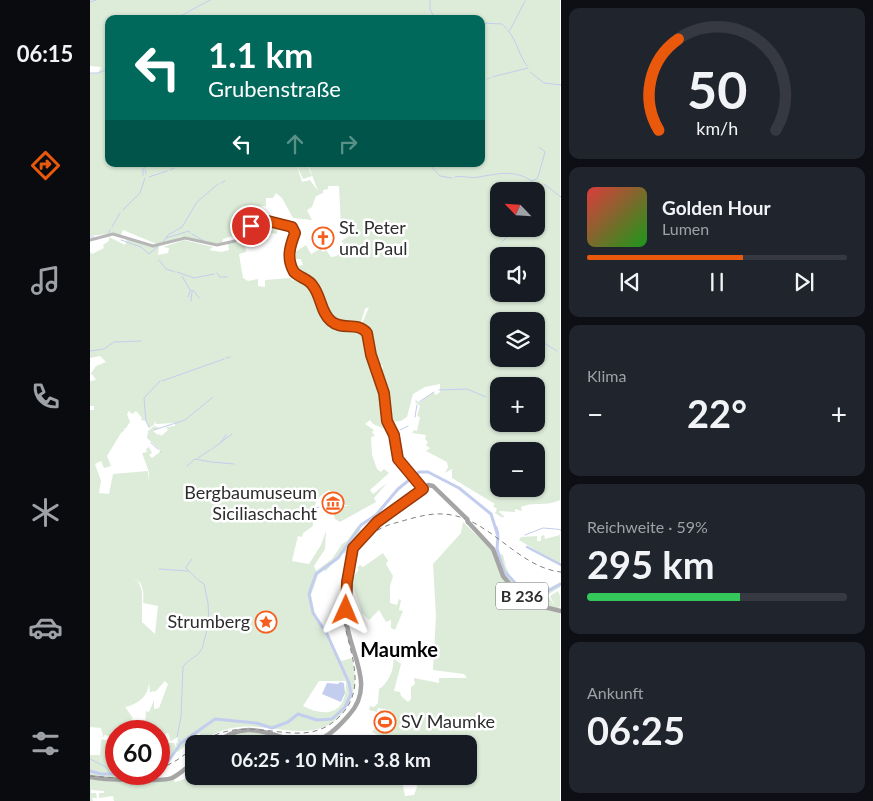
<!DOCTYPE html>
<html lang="de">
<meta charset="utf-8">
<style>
:root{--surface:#171b24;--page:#20242c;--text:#f1f3f6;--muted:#9ea1a6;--line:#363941;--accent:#ea580c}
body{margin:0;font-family:Lato,sans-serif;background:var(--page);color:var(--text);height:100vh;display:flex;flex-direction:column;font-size:19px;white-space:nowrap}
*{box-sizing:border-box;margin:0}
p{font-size:16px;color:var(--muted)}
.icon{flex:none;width:28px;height:28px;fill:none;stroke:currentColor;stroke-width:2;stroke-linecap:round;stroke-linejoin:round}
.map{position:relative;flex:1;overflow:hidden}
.panel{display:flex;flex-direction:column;gap:8px;padding:8px;background:#0d0f14;width:312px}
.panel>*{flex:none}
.hud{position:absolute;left:15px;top:15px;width:380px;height:152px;border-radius:10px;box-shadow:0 1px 4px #0004;background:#00695c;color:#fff;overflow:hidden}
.needle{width:32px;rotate:295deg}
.controls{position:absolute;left:400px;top:182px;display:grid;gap:10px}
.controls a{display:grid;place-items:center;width:55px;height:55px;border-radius:10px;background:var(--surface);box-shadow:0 1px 4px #0004;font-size:25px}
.speed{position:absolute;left:15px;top:720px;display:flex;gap:10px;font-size:25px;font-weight:700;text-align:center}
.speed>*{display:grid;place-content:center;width:65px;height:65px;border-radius:50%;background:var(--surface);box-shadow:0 1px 4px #0004;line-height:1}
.speed .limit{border:8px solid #d22;background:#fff;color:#111}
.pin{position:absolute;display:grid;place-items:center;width:42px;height:42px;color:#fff;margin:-21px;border:2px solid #fff;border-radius:50%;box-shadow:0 1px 5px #0007}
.me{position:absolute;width:55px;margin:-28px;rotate:1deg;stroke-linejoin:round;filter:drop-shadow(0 0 4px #0008)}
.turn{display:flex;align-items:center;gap:18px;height:105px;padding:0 20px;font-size:22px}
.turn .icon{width:65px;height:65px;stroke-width:2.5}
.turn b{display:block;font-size:35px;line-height:42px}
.lanes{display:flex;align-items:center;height:48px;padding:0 20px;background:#0003;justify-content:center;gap:25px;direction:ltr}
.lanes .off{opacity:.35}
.big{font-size:38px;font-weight:700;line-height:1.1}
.panel .tile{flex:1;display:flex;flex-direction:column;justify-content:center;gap:8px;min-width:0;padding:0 18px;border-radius:10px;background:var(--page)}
.panel .dial{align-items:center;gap:0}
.dial svg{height:130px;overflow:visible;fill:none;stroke:var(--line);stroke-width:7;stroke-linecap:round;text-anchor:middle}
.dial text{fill:var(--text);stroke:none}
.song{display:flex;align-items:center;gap:15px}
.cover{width:60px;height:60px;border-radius:8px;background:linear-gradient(135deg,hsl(0 70% 55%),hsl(120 70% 35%))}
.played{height:5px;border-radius:2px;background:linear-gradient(90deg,var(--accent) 60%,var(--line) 60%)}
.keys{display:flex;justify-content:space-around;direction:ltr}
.heat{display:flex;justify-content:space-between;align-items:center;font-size:28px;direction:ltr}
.charge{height:8px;border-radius:4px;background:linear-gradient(90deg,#34c759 59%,var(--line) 0)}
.trip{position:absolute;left:95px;top:735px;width:292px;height:50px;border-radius:10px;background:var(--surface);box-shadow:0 1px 4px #0004;font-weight:700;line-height:50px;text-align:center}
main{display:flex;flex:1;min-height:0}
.menu{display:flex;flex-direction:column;width:90px;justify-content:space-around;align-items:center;background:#090b0e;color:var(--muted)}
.menu .icon{width:35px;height:35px}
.menu .on{color:var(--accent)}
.menu b{font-size:22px;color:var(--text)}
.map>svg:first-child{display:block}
.green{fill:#dcecd9;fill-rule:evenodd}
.water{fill:#c3cdee}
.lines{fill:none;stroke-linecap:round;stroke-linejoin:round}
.stream{stroke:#c3cdee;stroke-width:1}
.canal{stroke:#c3cdee;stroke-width:2.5}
.river{stroke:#c3cdee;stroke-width:3}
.secondary{stroke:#b7b7b7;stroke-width:3}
.primary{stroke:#a5a5a5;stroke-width:4.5}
.rail{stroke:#828282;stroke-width:1;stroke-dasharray:5 4;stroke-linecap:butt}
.primary-bridge{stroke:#a5a5a5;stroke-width:4.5}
.route-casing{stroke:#983908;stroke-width:12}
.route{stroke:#ea580c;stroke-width:9}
.labels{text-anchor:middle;stroke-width:5;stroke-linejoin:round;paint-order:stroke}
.shield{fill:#fff;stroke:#6c6c6c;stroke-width:1}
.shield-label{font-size:16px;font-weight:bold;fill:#2d2d2d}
.poi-label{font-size:18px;fill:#2d2d2d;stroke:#fff;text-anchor:start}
.quarter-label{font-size:20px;font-weight:bold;fill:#000;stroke:#fff}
</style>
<main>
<nav class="menu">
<b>06:15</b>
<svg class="icon on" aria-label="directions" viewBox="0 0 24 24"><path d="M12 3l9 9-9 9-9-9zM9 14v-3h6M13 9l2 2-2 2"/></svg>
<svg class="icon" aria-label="music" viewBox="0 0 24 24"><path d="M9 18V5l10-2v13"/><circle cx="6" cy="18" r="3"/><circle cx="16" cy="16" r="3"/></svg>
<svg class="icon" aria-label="phone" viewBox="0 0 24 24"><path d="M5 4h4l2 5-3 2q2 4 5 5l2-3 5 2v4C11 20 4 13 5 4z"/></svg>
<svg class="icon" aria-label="climate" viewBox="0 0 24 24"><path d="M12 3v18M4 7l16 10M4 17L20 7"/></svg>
<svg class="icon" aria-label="car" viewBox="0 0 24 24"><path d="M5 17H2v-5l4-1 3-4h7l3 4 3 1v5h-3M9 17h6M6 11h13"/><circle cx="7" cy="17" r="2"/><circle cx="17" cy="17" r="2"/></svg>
<svg class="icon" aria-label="filters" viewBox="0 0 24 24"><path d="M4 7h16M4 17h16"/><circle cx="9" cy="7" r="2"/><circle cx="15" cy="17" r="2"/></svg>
</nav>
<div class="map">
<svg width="471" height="801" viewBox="0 0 471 801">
<rect width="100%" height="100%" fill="#fff"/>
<g class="green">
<path d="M0,0H470V500C455,507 445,501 431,507L432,511L425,509V512L410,511L409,512L415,517H411L405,513L407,509L403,506L405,504L362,478V469L355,473L358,467L357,462L336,451L340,448L336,445L338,442L335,439L336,435L322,433L324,430L327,431L330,417L327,416L330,406L325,402L326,400L329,403L343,392L346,395L350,392V384L335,387L323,394L317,417L311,421L300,422L288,373L293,368L292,365H286L281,351L280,335L271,326L279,307L275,309L270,325C254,324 242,327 235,311L239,309L234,297L232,299L219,279L205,272L203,267L213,265L211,259H206L205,252L216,245L221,254L230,249L233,252L236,250L241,257L247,256L251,251L254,258L256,257L254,250L257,247L251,241L259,236L255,226L251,228L249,186H238V189L233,190V193L226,196L222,207L217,210L222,220L203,218L192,198L186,193L183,198H176V206L159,207L148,218L153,226L142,236L133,239L132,244L124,245L91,237L69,245L33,230L31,235L18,234L0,236V73H8L11,67L0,66ZM19,19H391V164H218L228,191L220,180L212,182L207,166L213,179L222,176L217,164H19ZM409,191H446V229H409ZM409,256H446V294H409ZM409,321H446V359H409ZM409,386H446V424H409ZM409,451H446V489H409Z"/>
<path d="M169,222L188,225L187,234L173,232L155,243L156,252L149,254L153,278L158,281L168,279V286L175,287V280L200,278L203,281L205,275C227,286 229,299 238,320L263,332L271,329L277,334L279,352L294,398L297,430L283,424L280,420L275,424L284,430L282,432L285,436L281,437L282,455L287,469L291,472L294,469L299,473L280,490L283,494L297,483L284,498L286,502L250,522L245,519L242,509L260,505H249L247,497L239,490C224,498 222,510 223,526L213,533L212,537L208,536L202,561L219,564L231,545L236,531L235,549L224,566L226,571L242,559L252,544L257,541L268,526L271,530L256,553L250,554L236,571L232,569L229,572L221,595L224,611L251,661L262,658C267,677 266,694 255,710C228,747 187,723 150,727C136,728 125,733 114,739L109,733L88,752L86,751L77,765L69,769V748L71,743H84L87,749L86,744L89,740L88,737L81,741L78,733L69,736V731H44L47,724L52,726L55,724L56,711L59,712L64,700V709L69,708L78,684L75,681L66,691L60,692L59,683C58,696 49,704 35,707L43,718L34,727H32L33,731H26V737L14,735V740H26V774H54V779L84,778L85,782L102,777L97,768L104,762V776H311L315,796L324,795L327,787L324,776H379V744H287L285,742L290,736L282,732L287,726L290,710L304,711L288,708L287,712L279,710L280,706L284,707L288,703L289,689C299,683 305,667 303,658L311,664L304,691L310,692L311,696L318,702L321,699V687L325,684L324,678L349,683V678H377L374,674L343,670L346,616L343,564L371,533L373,522L408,556L412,554C415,558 414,564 417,569C429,599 447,596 470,582V587L456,596H458L465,606L460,596L468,591L470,596V607L467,609H470V801H24L23,796L9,798V793H14V791L1,790V793H6L7,798H2L1,795L3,801H0V755H10L11,740L14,739L11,728L0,727V410H4V406H0V381L6,380L2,374L0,375L6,366L16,362L10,356L0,358V252L2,254L14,248L13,245L19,241V237L35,245L37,239L69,246L68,255L78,253L79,248L73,247L94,240L123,247L119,250L131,252L139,250L138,244C154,238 157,227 169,222ZM39,411L42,414L46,411L52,418L51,420L56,421L59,428L64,425L65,421L66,424L85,423V426L76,427L78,430L71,436L70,434L76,430L68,435L63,431L70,428L64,426L58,431L57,438L71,451L62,458L59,455L62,453L59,447L56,449L57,452L52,453L59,472L58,481V471L23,474L19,494L9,493L11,481L5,464L11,461L14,468L21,466L17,456L31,433L35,430L33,429L36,428L40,422L37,414ZM43,578C54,581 54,594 53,603L68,606L65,634L52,622V591L48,581ZM229,681H256C257,712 239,719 213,706Z"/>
<polygon points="454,535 455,539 470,535 470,565 429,540 431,537 447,536 447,541 451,541 451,536"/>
<path d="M293,553L298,561L296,564L303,576L300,586V603L307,605L309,599L311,600L309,610L313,611L305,630L301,628V620L296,622L289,610L279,620L272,613L263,586L262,601L258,618C258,611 261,604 261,598C260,583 259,583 269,569L267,568L270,565L273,567Z"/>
<polygon points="160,730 208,741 231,740 232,744 129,744 143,739 141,734"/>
</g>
<polygon class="water" points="250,682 254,683 255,693 251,702 232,694 237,683 248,684"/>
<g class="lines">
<g class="stream">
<polyline points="340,0 340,9 345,19"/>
<polyline points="0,2 6,0"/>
<polyline points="85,19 120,0"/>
<polyline points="391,23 412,24 417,29"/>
<path d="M418,30C427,42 429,55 437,66"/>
<polyline points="420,30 435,1"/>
<polyline points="440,72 454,83 471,85"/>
<polyline points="0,73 8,73 19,69"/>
<polyline points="402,77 438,68"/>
<polyline points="397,79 400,78"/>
<polyline points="52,164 52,165"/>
<polyline points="54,164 55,168"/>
<polyline points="339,164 350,176 362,178"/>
<polyline points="53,168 53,175"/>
<polyline points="55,170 56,174"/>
<polyline points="80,170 84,168"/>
<polyline points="59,177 77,171"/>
<path d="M365,177C373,175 381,179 388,177C409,174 423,169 442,181L448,178"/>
<polyline points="448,177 455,152 449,147"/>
<polyline points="131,183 135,181"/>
<polyline points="454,184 471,197"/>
<polyline points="434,189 442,181"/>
<polyline points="33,210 50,193 55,178"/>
<polyline points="22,227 30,213"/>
<polyline points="19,233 20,230"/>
<polyline points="102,234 114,241"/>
<polyline points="0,237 4,237"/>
<polyline points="76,238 99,231 100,233"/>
<polyline points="31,240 51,247 59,254 67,247"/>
<polyline points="413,241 417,237 419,229"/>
<polyline points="73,242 78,235 92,227 107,202 128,184"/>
<polyline points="411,243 412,242"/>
<polyline points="69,260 76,269 85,272"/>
<polyline points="87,272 104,278 124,274"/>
<polyline points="127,273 130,277 137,277"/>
<polyline points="92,276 100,290 104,291 109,298"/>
<polyline points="98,297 100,291"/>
<polyline points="101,301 102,292"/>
<polyline points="446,338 467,351"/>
<polyline points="25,342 51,341"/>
<polyline points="0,351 14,349 24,342"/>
<polyline points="136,358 140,357"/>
<polyline points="72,381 134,359"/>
<polyline points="349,390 377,389 396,397"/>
<polyline points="329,402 344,392"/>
<polyline points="325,417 327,405"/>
<polyline points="59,427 56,421 54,398 70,381"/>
<polyline points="64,430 95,420 123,397"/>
<polyline points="310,430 318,426"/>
<polyline points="306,434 310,438 311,446"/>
<polyline points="131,442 136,435"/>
<polyline points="61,443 68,449"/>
<polyline points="311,447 311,449"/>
<polyline points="122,449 142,434"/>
<polyline points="70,451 71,452"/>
<polyline points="311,454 311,460"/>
<polyline points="108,458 120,450"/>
<polyline points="122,462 144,464"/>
<polyline points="97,466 105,459 121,462"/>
<polyline points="226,508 229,507"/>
<polyline points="466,529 471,530"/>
<polyline points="435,535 453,528 465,529"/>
<polyline points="96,567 102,559"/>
<polyline points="96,568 107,579"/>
<polyline points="69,569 98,571"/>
<polyline points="108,580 114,584 118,603 119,622 113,645"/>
<path d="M87,737L91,717L93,667C98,658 109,658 113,646"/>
<polyline points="88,739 91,743"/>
<polyline points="0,759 16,767 20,773"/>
</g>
<g class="canal">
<polyline points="406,527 408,533"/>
<polyline points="437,547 471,565"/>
</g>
<g class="river">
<polyline points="69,767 77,763 91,743 125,719 166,723 182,728 198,722 208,714 227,720 242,719 255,707 261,694 259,683 237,634 223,613 219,594 226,574 248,558 271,525 286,515 308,489 329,472 338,472 369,488 401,514 408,536 407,549 414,571 430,588 438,594 448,596 471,584"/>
<polyline points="0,771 11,774 42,774"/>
</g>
<path class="secondary" d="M0,240L23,234L63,246L95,238L127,245L145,241L162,224L171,221L202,227L205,233L199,246L203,271C210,278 219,279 225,288C231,298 232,315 242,323C254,331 268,320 278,335L280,353L294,393L297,421L303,435L308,459L333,489"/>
<g class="primary">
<polyline points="378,522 403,549 413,576 423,588 450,606 471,611"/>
<path d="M261,560C259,537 320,497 338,485L343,486L377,519"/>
<path d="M125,744C166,709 195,752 230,739C241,735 251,724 259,715C287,685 258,651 256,618C256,606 256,592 258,580C259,575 261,570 261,565"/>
<path d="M0,777C12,780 72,782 82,778C90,774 97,767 104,762"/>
</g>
<g class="rail">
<path d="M109,744C160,707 210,756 249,717C278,689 260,654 254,621C248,581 262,534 305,523C320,519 337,513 353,514C399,516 426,567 471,572"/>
<polyline points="69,770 87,760 104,748"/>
<polyline points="0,776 26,778 58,774"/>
</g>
<g class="primary-bridge">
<polyline points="377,519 378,522"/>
<polyline points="261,560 261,565"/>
</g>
</g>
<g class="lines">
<g class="route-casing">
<path id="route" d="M161,226L174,220L202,227L205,233C200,246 196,258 204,272C210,278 219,279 223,286C231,296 231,313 241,321C252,331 267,321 277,333L281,355L294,393L297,421L304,435L308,459L333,489L287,522L263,548L257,582L256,610"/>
</g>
<use href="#route" class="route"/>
</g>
<defs>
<g id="church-ring" transform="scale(1.125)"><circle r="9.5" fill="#fff" stroke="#f55e1e" stroke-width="1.5"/><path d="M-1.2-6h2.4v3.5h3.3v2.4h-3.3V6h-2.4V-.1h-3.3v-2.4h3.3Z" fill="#f55e1e"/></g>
<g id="museum-ring" transform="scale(1.125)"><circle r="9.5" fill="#fff" stroke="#f55e1e" stroke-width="1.5"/><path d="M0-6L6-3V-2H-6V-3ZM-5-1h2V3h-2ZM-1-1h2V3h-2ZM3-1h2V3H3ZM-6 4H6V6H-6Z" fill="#f55e1e"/></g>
<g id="sight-ring" transform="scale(1.125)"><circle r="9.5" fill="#fff" stroke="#f55e1e" stroke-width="1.5"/><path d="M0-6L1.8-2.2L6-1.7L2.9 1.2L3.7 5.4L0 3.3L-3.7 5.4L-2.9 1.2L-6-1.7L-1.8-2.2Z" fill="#f55e1e"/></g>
<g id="stadium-ring" transform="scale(1.125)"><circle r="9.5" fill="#fff" stroke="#f55e1e" stroke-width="1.5"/><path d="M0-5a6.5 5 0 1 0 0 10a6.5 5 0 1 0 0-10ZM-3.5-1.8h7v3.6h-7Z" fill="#f55e1e"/></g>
</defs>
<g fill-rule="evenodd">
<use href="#church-ring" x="233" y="238"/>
<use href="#museum-ring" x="243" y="503"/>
<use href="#sight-ring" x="176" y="622"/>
<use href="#stadium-ring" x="295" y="722"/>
</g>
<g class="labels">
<rect class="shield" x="406" y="582.5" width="52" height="27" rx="4"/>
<g class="shield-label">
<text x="432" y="602">B 236</text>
</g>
<g class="poi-label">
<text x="249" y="234">St. Peter<tspan x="249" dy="21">und Paul</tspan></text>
<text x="227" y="499" text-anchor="end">Bergbaumuseum<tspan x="227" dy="21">Siciliaschacht</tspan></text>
<text x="160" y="628" text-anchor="end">Strumberg</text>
<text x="311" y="728">SV Maumke</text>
</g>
<g class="quarter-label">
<text x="309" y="657">Maumke</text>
</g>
</g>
</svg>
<div class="controls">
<a><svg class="needle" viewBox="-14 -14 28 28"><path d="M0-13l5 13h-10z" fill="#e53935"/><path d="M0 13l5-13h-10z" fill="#9ea1a6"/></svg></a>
<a><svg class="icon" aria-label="sound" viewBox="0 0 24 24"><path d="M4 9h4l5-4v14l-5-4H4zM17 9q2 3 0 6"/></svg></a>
<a><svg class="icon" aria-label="layers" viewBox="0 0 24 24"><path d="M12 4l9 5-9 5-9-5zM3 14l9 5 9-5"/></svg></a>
<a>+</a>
<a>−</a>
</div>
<div class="speed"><div class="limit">60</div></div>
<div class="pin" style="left:161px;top:226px;background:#d93025"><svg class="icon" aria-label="arrive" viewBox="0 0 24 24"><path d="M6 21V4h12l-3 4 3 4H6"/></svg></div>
<svg class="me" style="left:256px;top:610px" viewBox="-20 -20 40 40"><path d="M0-17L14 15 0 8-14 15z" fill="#ea580c" stroke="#fff" stroke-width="4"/></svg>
<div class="trip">06:25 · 10 Min. · 3.8 km</div>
<div class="hud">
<div class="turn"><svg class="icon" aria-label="left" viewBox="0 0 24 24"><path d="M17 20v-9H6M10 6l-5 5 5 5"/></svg><div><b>1.1 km</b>Grubenstraße</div></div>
<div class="lanes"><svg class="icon" aria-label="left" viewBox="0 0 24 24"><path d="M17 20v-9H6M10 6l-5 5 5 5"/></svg><svg class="icon off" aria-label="ahead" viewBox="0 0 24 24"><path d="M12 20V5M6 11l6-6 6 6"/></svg><svg class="icon off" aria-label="right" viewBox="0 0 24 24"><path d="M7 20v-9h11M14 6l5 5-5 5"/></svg></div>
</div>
</div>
<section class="panel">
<div class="tile dial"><svg viewBox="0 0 100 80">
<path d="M14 69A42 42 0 1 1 86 69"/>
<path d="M14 69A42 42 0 0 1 26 13" stroke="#ea580c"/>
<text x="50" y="56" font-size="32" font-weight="700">50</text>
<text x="50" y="72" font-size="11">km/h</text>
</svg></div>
<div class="tile">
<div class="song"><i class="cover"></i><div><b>Golden Hour</b><p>Lumen</p></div></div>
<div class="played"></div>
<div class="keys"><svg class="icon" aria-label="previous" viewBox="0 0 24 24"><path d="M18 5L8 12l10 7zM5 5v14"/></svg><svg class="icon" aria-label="pause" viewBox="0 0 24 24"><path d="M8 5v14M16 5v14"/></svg><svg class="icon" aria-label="next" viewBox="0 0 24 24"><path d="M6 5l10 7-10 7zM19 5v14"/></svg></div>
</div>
<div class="tile"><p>Klima</p>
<div class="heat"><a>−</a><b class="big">22°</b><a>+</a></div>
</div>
<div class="tile"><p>Reichweite · 59%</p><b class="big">295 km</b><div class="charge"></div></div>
<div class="tile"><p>Ankunft</p><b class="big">06:25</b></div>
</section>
</main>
